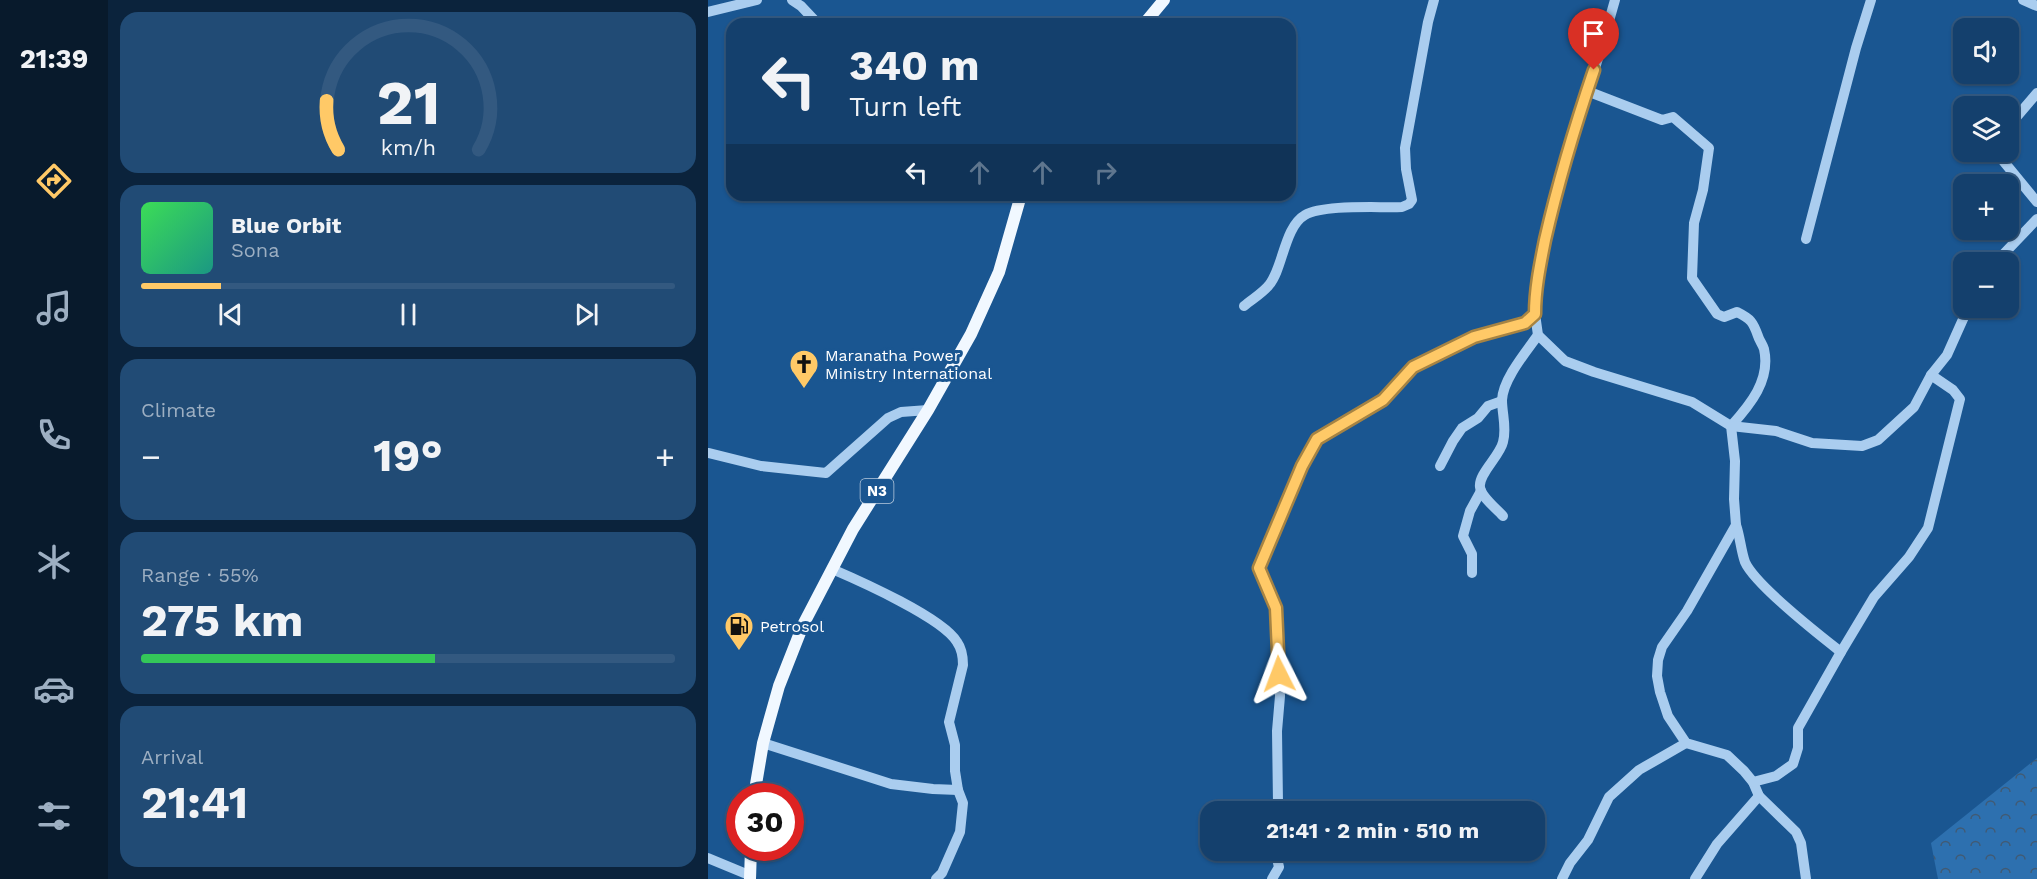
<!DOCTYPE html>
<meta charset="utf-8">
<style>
:root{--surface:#14406d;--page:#214b75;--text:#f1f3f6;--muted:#9dafc2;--line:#335980;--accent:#ffc967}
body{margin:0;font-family:"Work Sans",sans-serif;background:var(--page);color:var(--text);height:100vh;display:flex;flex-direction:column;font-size:22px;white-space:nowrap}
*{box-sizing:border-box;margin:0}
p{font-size:20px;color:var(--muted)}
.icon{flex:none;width:33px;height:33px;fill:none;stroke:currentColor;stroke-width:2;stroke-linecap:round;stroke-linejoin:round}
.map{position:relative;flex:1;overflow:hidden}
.side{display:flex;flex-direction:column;gap:12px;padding:12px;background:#0b233c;width:600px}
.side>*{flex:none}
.top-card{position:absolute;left:18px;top:18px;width:570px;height:183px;border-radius:18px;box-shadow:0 2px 4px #0004,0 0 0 2px var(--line);background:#14406d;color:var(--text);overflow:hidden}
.controls{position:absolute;left:1245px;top:18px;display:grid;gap:12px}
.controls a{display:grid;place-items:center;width:66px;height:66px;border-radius:12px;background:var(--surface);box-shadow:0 2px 4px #0004,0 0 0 2px var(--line);font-size:30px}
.speed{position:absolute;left:18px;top:783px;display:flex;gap:12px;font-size:30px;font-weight:700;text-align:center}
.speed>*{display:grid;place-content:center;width:78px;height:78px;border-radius:50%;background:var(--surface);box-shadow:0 2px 4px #0004,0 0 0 2px var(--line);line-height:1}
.speed .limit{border:9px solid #d22;background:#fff;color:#111}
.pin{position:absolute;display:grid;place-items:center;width:51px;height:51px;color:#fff;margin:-62px -26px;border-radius:50% 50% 50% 0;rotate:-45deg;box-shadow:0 0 6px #0007}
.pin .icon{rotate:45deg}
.me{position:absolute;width:66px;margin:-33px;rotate:357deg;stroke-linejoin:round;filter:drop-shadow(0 0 4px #0008)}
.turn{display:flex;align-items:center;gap:21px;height:126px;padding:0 24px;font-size:27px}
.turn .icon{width:78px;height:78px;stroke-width:2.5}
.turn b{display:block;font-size:42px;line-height:51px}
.lanes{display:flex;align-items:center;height:57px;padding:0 24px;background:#0003;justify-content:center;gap:30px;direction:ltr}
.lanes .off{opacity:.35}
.big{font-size:45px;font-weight:700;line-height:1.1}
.side .widget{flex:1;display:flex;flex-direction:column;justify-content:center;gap:9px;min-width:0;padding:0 21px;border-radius:18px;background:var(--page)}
.side .dial{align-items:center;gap:0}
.dial svg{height:156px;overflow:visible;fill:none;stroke:var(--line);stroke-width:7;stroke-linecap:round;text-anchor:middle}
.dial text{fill:var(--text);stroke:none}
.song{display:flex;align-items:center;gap:18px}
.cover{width:72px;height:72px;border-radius:9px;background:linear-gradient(135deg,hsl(130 70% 55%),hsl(170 70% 35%))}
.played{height:6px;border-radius:3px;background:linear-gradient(90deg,var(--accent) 15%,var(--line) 15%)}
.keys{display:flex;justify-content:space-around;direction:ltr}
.heat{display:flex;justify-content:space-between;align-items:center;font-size:33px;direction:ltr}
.charge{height:9px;border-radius:4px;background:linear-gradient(90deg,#34c759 55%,var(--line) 0)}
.trip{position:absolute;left:492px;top:801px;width:345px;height:60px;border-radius:18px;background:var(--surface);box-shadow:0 2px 4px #0004,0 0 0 2px var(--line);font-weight:700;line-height:60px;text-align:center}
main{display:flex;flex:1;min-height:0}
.menu{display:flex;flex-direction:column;width:108px;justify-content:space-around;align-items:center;background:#081a2c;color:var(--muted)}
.menu .icon{width:42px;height:42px}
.menu .current{color:var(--accent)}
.menu b{font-size:27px;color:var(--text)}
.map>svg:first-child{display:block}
.forest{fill:url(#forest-crowns)}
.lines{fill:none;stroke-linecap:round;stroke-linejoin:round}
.minor{stroke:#aacdef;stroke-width:10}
.major{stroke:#f1f8ff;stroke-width:12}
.route-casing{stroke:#a68343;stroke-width:15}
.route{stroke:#ffc967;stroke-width:10}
.labels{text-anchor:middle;stroke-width:6;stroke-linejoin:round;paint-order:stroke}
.shield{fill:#1a5691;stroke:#baccde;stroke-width:1.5}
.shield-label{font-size:15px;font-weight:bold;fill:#fff}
.poi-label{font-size:16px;fill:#fff;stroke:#1a5691;text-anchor:start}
</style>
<main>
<nav class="menu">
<b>21:39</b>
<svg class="icon current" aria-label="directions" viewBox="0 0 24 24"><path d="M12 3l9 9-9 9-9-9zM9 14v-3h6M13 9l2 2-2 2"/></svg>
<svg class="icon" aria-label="music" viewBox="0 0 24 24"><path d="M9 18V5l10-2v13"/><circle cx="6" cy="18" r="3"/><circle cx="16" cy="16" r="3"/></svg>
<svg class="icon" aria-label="phone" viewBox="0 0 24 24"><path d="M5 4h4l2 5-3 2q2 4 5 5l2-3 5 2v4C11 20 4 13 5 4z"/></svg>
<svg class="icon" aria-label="climate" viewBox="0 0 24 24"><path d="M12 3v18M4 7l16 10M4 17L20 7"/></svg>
<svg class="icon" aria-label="car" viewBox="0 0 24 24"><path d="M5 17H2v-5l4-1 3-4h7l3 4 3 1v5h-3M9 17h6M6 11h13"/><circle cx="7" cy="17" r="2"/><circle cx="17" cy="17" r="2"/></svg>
<svg class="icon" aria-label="filters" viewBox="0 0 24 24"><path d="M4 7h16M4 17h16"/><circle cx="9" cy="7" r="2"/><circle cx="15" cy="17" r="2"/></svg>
</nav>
<section class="side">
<div class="widget dial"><svg viewBox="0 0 100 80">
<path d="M14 69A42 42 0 1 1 86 69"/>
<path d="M14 69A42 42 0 0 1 8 44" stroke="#ffc967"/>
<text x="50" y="56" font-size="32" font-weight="700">21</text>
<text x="50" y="72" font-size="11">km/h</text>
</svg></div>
<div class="widget">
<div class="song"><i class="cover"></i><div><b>Blue Orbit</b><p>Sona</p></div></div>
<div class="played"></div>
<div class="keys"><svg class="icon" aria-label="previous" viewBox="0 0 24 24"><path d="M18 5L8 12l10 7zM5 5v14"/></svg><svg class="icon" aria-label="pause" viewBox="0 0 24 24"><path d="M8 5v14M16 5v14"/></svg><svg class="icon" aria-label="next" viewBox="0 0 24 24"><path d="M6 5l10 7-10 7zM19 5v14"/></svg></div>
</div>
<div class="widget"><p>Climate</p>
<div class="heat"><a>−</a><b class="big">19°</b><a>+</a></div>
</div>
<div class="widget"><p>Range · 55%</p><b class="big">275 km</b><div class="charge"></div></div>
<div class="widget"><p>Arrival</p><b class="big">21:41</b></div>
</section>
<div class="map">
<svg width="1329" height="879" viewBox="0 0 1329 879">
<defs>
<pattern id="forest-crowns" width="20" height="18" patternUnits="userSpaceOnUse" patternTransform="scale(1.5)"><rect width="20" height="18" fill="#2d70af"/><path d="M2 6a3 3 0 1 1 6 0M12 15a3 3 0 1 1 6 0" fill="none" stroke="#405a74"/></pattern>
</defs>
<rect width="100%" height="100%" fill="#1a5691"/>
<polygon class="forest" points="1329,758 1329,879 1230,879 1223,843"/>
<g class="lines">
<g class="minor">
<polyline points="84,0 93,6 110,24"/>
<polyline points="907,0 893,49 861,150 841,221 827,297 827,314 830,335 857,361 886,372 984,402 1023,426 1027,461 1026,499 1028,525 979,611 954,647 950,660 949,676 952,692 960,716 978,743 1019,755 1036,771 1045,782 1051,796 1088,832 1093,843 1098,879"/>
<polyline points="1315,0 1329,6"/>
<polyline points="0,12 49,0"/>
<path d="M879,91L954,120L965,117L1001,148L995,190L986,223L984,278L1009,314L1016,317L1029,312C1043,319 1045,322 1050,336C1051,340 1055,345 1056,349C1063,380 1042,405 1023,426"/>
<polyline points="1300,127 1329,93"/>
<polyline points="1293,152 1292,157 1329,202"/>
<polyline points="1098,239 1148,48 1163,0"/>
<polyline points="1288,262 1329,219"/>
<path d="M536,306C544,299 555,293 561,285C575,269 576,227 597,215C616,204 671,208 694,207L701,204L704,200L698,169L697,148L720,22L726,0"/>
<polyline points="1023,426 1068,431 1104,443 1154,446 1170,440 1206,407 1223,375 1239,355 1260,308"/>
<polyline points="1,453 53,466 118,473 180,418 193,412 220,410"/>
<polyline points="732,466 745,441 754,428 770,418 780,406 794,401"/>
<path d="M795,516C788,508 773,497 772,487C770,474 792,456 795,442C799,428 794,414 794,400C795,379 818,352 830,335"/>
<path d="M1028,525C1032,536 1033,551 1037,562C1047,585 1110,634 1133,652"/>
<path d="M124,569C152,581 235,618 249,642C254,649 255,657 255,665L241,722L247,745V771L250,790L255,803L252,832L234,873L228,879"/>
<polyline points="764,573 764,554 755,536 762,511 773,491"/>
<polyline points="55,743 183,784 225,789 250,790"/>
<polyline points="1045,782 1068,776 1085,764 1090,748 1090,728 1133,652 1166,597 1201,557 1220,528 1252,399 1245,390 1223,375"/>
<polyline points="568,812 570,803 569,731 572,696 568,608 551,568 594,466 609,439 675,400 705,367 766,337 817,323 827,314"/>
<polyline points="0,858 41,875"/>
<polyline points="564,879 571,867 567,850"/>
<polyline points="854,879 862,863 880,840 901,797 931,770 978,743"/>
<polyline points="987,879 1009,844 1051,796"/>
</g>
<g class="major">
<polyline points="436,24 456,0"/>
<polyline points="46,796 55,743 71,686 95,625 145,529 220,410 263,334 291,272 313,195"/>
<polyline points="42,879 43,848"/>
</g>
</g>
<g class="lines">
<g class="route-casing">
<path id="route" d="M571,674L568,608L551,568L594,466L609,439L675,400L705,367L766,337L817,323L827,314C827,289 832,265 837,240C850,183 867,126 886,70"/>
</g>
<use href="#route" class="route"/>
</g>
<defs>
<g id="church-pin" transform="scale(1.5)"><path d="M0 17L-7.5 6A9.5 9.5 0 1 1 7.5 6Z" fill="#ffc967" stroke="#1a5691"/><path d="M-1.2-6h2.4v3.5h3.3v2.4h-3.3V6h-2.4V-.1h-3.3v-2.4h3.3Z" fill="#111"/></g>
<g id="fuel-pin" transform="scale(1.5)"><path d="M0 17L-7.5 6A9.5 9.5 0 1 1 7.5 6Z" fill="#ffc967" stroke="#1a5691"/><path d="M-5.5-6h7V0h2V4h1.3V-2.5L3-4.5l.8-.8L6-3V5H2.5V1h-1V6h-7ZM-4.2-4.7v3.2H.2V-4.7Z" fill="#111"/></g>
</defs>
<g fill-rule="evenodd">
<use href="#church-pin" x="96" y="364"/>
<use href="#fuel-pin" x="31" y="626"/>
</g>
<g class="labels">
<rect class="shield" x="152.5" y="479" width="33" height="24" rx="4.5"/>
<g class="shield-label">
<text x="169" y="496">N3</text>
</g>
<g class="poi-label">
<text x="117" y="361">Maranatha Power<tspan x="117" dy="18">Ministry International</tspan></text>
<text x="52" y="632">Petrosol</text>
</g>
</g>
</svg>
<div class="controls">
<a><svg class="icon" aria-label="sound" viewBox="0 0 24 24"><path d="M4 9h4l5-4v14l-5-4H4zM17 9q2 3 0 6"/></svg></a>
<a><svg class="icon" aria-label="layers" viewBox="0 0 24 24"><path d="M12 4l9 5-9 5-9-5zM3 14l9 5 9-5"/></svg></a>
<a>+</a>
<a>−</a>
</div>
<div class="speed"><div class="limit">30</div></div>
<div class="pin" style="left:886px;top:70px;background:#d93025"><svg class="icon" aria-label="arrive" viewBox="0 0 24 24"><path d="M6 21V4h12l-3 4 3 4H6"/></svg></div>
<svg class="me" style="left:571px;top:674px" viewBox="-20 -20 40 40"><path d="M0-17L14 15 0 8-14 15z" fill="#ffc967" stroke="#fff" stroke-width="4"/></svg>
<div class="trip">21:41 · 2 min · 510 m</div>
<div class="top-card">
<div class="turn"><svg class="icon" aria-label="left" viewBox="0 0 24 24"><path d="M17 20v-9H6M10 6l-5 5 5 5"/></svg><div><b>340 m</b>Turn left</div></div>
<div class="lanes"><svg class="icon" aria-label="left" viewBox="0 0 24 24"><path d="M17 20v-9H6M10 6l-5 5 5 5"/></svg><svg class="icon off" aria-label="ahead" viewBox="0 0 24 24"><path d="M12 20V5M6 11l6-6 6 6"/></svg><svg class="icon off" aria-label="ahead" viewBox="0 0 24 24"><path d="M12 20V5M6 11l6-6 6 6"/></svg><svg class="icon off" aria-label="right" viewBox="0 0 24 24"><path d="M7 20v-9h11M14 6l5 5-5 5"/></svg></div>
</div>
</div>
</main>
